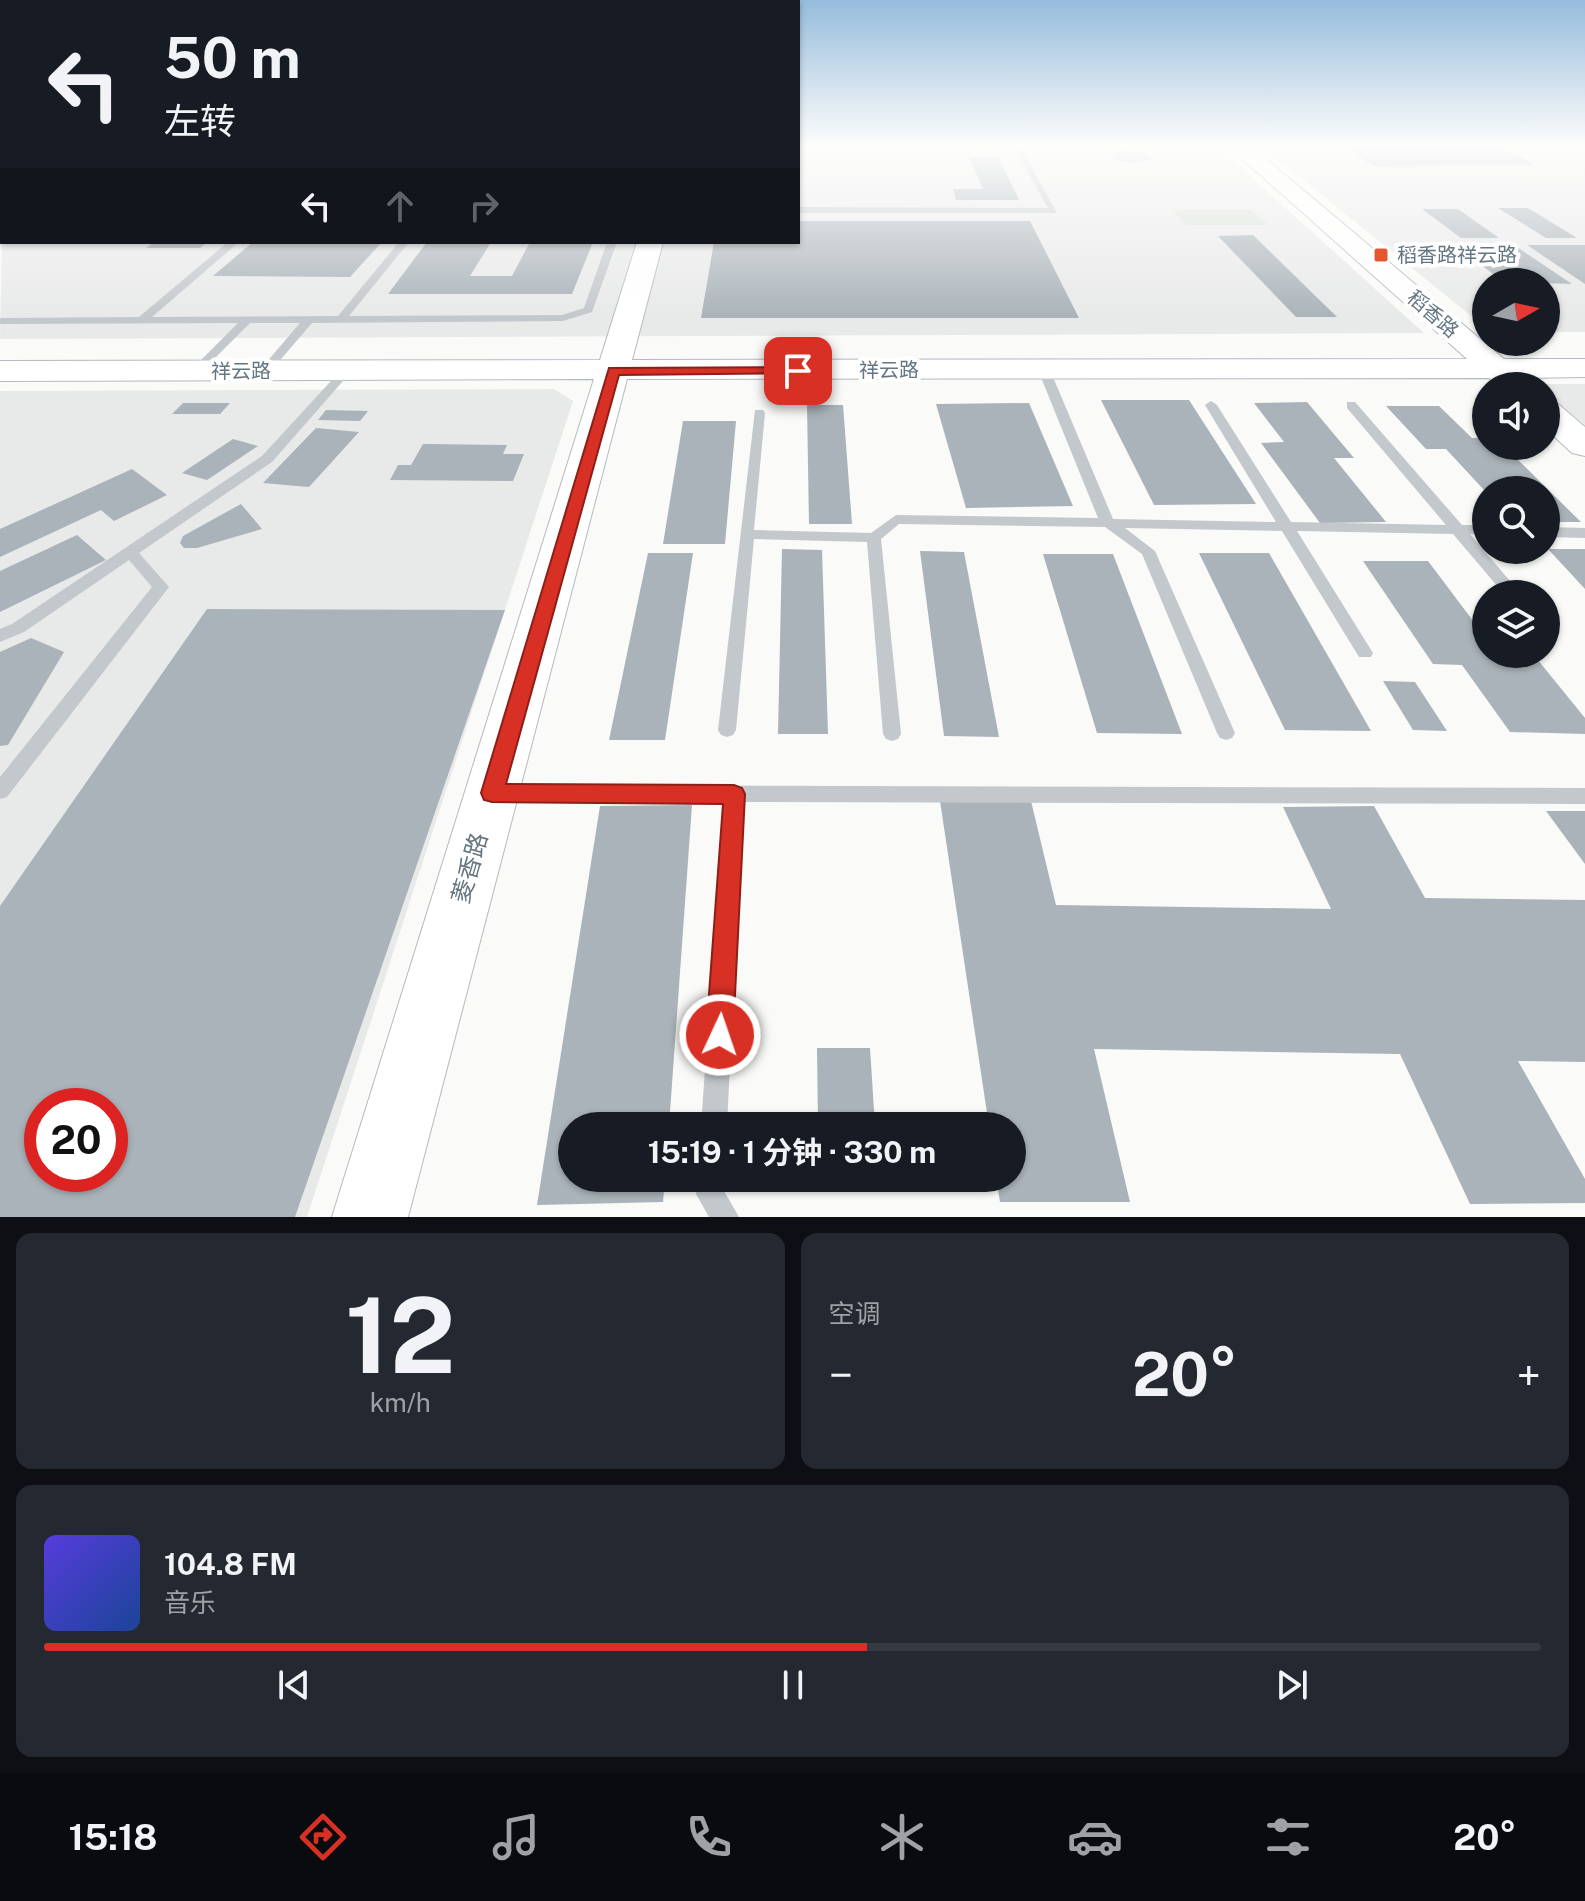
<!DOCTYPE html>
<html lang="zh">
<meta charset="utf-8">
<style>
:root{--surface:#171b24;--page:#242831;--text:#f1f3f6;--muted:#9ea1a6;--line:#363941;--accent:#d93025}
body{margin:0;font-family:"Public Sans","Noto Sans SC",sans-serif;background:var(--page);color:var(--text);height:100vh;display:flex;flex-direction:column;font-size:30px;white-space:nowrap}
*{box-sizing:border-box;margin:0}
p{font-size:26px;color:var(--muted)}
.icon{flex:none;width:44px;height:44px;fill:none;stroke:currentColor;stroke-width:2;stroke-linecap:round;stroke-linejoin:round}
.map{position:relative;height:1217px;overflow:hidden}
.drawer{display:flex;flex-direction:column;gap:16px;padding:16px;background:#0d0f14;flex:1}
.drawer>*{flex:none}
.top-card{position:absolute;left:0px;top:0px;width:800px;height:244px;box-shadow:0 2px 6px #0004;background:#171b24;color:var(--text);overflow:hidden}
.needle{width:52px;rotate:81deg}
.fabs{position:absolute;left:1472px;top:268px;display:grid;gap:16px}
.fabs a{display:grid;place-items:center;width:88px;height:88px;border-radius:50%;background:var(--surface);box-shadow:0 2px 6px #0004;font-size:40px}
.speed{position:absolute;left:24px;top:1088px;display:flex;gap:16px;font-size:40px;font-weight:700;text-align:center}
.speed>*{display:grid;place-content:center;width:104px;height:104px;border-radius:50%;background:var(--surface);box-shadow:0 2px 6px #0004;line-height:1}
.speed .limit{border:12px solid #d22;background:#fff;color:#111}
.pin{position:absolute;display:grid;place-items:center;width:68px;height:68px;color:#fff;margin:-34px;border-radius:16px;box-shadow:0 4px 12px #0006}
.me{position:absolute;width:88px;margin:-44px;rotate:3deg;stroke-linejoin:round;filter:drop-shadow(0 0 6px #0008)}
.turn{display:flex;align-items:center;gap:28px;height:168px;padding:0 32px;font-size:36px}
.turn .icon{width:104px;height:104px;stroke-width:2.5}
.turn b{display:block;font-size:56px;line-height:68px}
.lanes{display:flex;align-items:center;height:76px;padding:0 32px;background:#0003;justify-content:center;gap:40px;direction:ltr}
.lanes .off{opacity:.35}
.big{font-size:60px;font-weight:700;line-height:1.1}
.drawer .card{flex:1;display:flex;flex-direction:column;justify-content:center;gap:12px;min-width:0;padding:0 28px;border-radius:16px;background:var(--page)}
.drawer .dial{align-items:center;gap:0}
.dial b{font-size:104px;line-height:1}
.song{display:flex;align-items:center;gap:24px}
.cover{width:96px;height:96px;border-radius:12px;background:linear-gradient(135deg,hsl(250 70% 55%),hsl(220 70% 35%))}
.played{height:8px;border-radius:4px;background:linear-gradient(90deg,var(--accent) 55%,var(--line) 55%)}
.keys{display:flex;justify-content:space-around;direction:ltr}
.heat{display:flex;justify-content:space-between;align-items:center;font-size:44px;direction:ltr}
.drawer .tiles{flex:1;display:grid;gap:16px;grid-template-columns:1fr 1fr}
.card:last-child{grid-column:span 2}
.trip{position:absolute;left:558px;top:1112px;width:468px;height:80px;border-radius:40px;background:var(--surface);box-shadow:0 2px 6px #0004;font-weight:700;line-height:80px;text-align:center}
.tab-bar{display:flex;height:128px;justify-content:space-around;align-items:center;background:#090b0e;color:var(--muted)}
.tab-bar .icon{width:56px;height:56px}
.tab-bar .on{color:var(--accent)}
.tab-bar b{font-size:36px;color:var(--text)}
.map>svg:first-child{display:block}
.built{fill:#e8e9e9;fill-rule:evenodd}
.green{fill:#dadfd7}
.building{fill:#aab3b9;fill-rule:evenodd}
.lines{fill:none;stroke-linecap:round;stroke-linejoin:round}
.secondary-casing{stroke:#b3babf;stroke-width:2}
.primary-casing{stroke:#b5babe;stroke-width:2}
.lane{fill:#c3c8cc;fill-rule:evenodd}
.secondary{fill:#fff;fill-rule:evenodd}
.primary{fill:#fff;fill-rule:evenodd}
.route{fill:#d93025;stroke:#8d1f18;stroke-width:2}
.poi-dot{fill:#e4572e;stroke:#fff;stroke-width:3}
.labels{text-anchor:middle;stroke-width:8;stroke-linejoin:round;paint-order:stroke}
.far-poi-label{font-size:20px;fill:#657683;stroke:#fff;text-anchor:start}
.far-street-label{font-size:20px;fill:#657683;stroke:#fff}
.street-label{font-size:24px;fill:#657683;stroke:#fff}
</style>
<div class="map">
<svg width="1585" height="1217" viewBox="0 0 1585 1217">
<rect width="100%" height="100%" fill="#fafaf8"/>
<g class="built">
<polygon points="798,147 1218,147 1424,333 0,339 2,236 2,242 798,242"/>
<polygon points="1263,147 1585,147 1585,332 1546,332 1546,282 1486,282 1486,328"/>
<polygon points="1534,384 1585,384 1585,425 1546,394 1546,386"/>
<path d="M554,389L573,401L307,1217H0V391ZM42,1106H110V1174H42Z"/>
</g>
<polygon class="green" points="1173,210 1252,210 1268,225 1186,225"/>
<g class="building">
<polygon points="1346,147 1502,147 1536,165 1372,166"/>
<polygon points="1120,150 1143,152 1152,160 1132,163 1116,160 1109,155"/>
<polygon points="969,157 998,157 1019,200 956,200 953,189 983,189"/>
<polygon points="1498,208 1528,208 1577,238 1546,238"/>
<polygon points="1422,209 1458,209 1499,238 1461,238"/>
<polygon points="798,221 1030,221 1079,318 701,318 714,242 798,242"/>
<polygon points="1253,235 1337,317 1296,317 1218,236"/>
<polygon points="154,242 207,242 200,248 146,248"/>
<polygon points="253,242 382,242 350,277 213,276"/>
<polygon points="427,242 491,242 470,276 512,276 530,242 593,242 572,294 388,294"/>
<polygon points="1454,245 1514,245 1572,284 1504,282"/>
<polygon points="1527,245 1585,245 1585,284"/>
<polygon points="1101,400 1189,400 1256,504 1154,505"/>
<polygon points="1307,402 1354,458 1334,458 1386,522 1320,523 1261,443 1284,442 1254,403"/>
<polygon points="183,403 230,403 220,414 172,414"/>
<polygon points="1029,403 1073,506 966,508 936,404"/>
<polygon points="807,405 843,405 852,524 809,524"/>
<polygon points="1386,406 1439,406 1472,438 1486,438 1486,446 1504,446 1581,522 1546,522 1546,490 1484,490 1446,449 1426,449"/>
<polygon points="326,410 368,411 360,421 318,420"/>
<polygon points="683,421 736,421 725,544 663,544"/>
<polygon points="316,428 359,432 309,487 263,483"/>
<polygon points="233,439 258,446 207,480 182,473"/>
<polygon points="423,444 507,445 503,454 524,454 513,481 390,480 398,465 411,465"/>
<polygon points="132,469 167,495 114,521 101,510 0,557 0,529"/>
<polygon points="241,504 262,529 197,548 184,548 180,543 183,536"/>
<polygon points="77,535 106,560 0,612 0,571"/>
<polygon points="782,549 822,550 828,734 778,734"/>
<polygon points="1548,549 1585,549 1585,589"/>
<polygon points="920,551 964,552 999,737 944,736"/>
<polygon points="648,553 693,553 665,740 609,740"/>
<polygon points="1199,553 1269,553 1371,731 1285,730"/>
<polygon points="1043,554 1113,554 1182,734 1097,733"/>
<polygon points="1363,561 1428,561 1486,638 1486,654 1533,654 1585,718 1585,734 1510,732 1462,665 1433,664"/>
<path d="M207,609L505,610L295,1217H0V906ZM42,1106H110V1174H42Z"/>
<polygon points="31,638 64,652 8,745 0,746 0,652"/>
<polygon points="1383,681 1415,682 1447,731 1413,730"/>
<polygon points="940,801 1031,801 1056,905 1331,909 1283,807 1374,806 1425,898 1585,900 1585,1062 1518,1061 1585,1179 1585,1203 1470,1204 1400,1054 1094,1049 1130,1202 1000,1202 996,1178 1012,1178 1012,1126 989,1126"/>
<polygon points="692,805 669,1126 572,1126 572,1178 665,1178 663,1202 537,1205 600,806"/>
<polygon points="1546,811 1585,811 1585,864"/>
<polygon points="817,1048 870,1048 875,1126 818,1126"/>
</g>
<g class="lines">
<g class="secondary-casing">
<g id="secondary">
<polygon points="1229,147 1252,147 1504,359 1585,359 1585,377 1518,378 1515,382 1504,385 1488,378 627,379 408,1217 332,1217 594,379 0,381 0,361 600,360 637,242 663,242 632,360 1467,359"/>
<polygon points="1546,401 1558,404 1585,427 1585,456 1572,453 1546,429"/>
</g>
</g>
<g class="primary-casing">
<polygon id="primary" points="0,150 2,150 0,163"/>
</g>
<g class="lane">
<polygon points="1013,147 1021,147 1057,213 798,213 798,207 1048,208"/>
<polygon points="228,242 239,242 152,317 338,316 399,242 409,242 349,316 562,315 584,308 607,242 617,242 592,312 563,321 312,323 269,373 265,374 259,371 300,323 250,323 200,373 192,373 192,369 238,323 0,324 0,318 139,317"/>
<polygon points="1044,367 1050,370 1113,519 1276,522 1205,405 1211,401 1217,405 1291,522 1446,525 1347,408 1347,402 1355,402 1462,525 1486,525 1486,535 1470,534 1521,594 1504,594 1453,534 1297,531 1373,653 1371,657 1359,657 1282,531 1125,528 1155,551 1235,733 1232,738 1226,740 1220,738 1217,733 1142,554 1105,527 899,524 881,539 901,734 898,739 892,741 886,739 883,734 867,542 754,539 736,730 733,735 727,737 721,735 718,730 755,410 763,410 765,413 754,530 871,533 896,515 1098,518 1038,370"/>
<polygon points="346,368 352,371 350,373 272,462 139,553 169,587 7,797 0,799 0,777 152,587 129,560 24,632 0,642 0,629 12,624 262,456 342,369"/>
<polygon points="1546,527 1585,528 1585,538 1546,537"/>
<polygon points="1546,627 1552,629 1558,637 1556,641 1546,642"/>
<polygon points="498,785 1585,788 1585,804 743,802 727,1126 701,1126 724,802 498,801 491,799 488,793 491,787"/>
<polygon points="698,1178 724,1178 724,1191 739,1217 709,1217 696,1194"/>
</g>
<use href="#secondary" class="secondary"/>
<use href="#primary" class="primary"/>
</g>
<linearGradient id="sky" x2="0" y2="1"><stop stop-color="#96bcdc"/><stop offset="0.46" stop-color="#fdfdfc"/><stop offset="1" stop-color="#fdfdfc" stop-opacity="0"/></linearGradient>
<rect width="1585" height="318" fill="url(#sky)"/>
<polygon class="route" points="798,367 803,368 803,373 619,375 506,784 734,785 742,788 745,794 733,1035 729,1045 720,1049 710,1045 706,1035 723,804 492,802 484,800 481,793 609,368"/>
<rect class="poi-dot" x="1373" y="247" width="16" height="16" rx="4"/>
<g class="labels">
<g class="far-poi-label">
<text x="1397" y="262">稻香路祥云路</text>
</g>
<g class="far-street-label">
<text transform="translate(1433 314) rotate(41)" y="7">稻香路</text>
<text x="889" y="377">祥云路</text>
<text x="241" y="378">祥云路</text>
</g>
<g class="street-label">
<text transform="translate(470 868) rotate(-74)" y="8">菱香路</text>
</g>
</g>
</svg>
<div class="fabs">
<a><svg class="needle" viewBox="-14 -14 28 28"><path d="M0-13l5 13h-10z" fill="#e53935"/><path d="M0 13l5-13h-10z" fill="#9ea1a6"/></svg></a>
<a><svg class="icon" aria-label="sound" viewBox="0 0 24 24"><path d="M4 9h4l5-4v14l-5-4H4zM17 9q2 3 0 6"/></svg></a>
<a><svg class="icon" aria-label="search" viewBox="0 0 24 24"><circle cx="10" cy="10" r="6"/><path d="M15 15l6 6"/></svg></a>
<a><svg class="icon" aria-label="layers" viewBox="0 0 24 24"><path d="M12 4l9 5-9 5-9-5zM3 14l9 5 9-5"/></svg></a>
</div>
<div class="speed"><div class="limit">20</div></div>
<div class="pin" style="left:798px;top:371px;background:#d93025"><svg class="icon" aria-label="arrive" viewBox="0 0 24 24"><path d="M6 21V4h12l-3 4 3 4H6"/></svg></div>
<svg class="me" style="left:720px;top:1035px" viewBox="-20 -20 40 40"><circle r="17" fill="#d93025" stroke="#fff" stroke-width="3"/><path d="M0-11L8 9 0 5-8 9z" fill="#fff"/></svg>
<div class="trip">15:19 · 1 分钟 · 330 m</div>
<div class="top-card">
<div class="turn"><svg class="icon" aria-label="left" viewBox="0 0 24 24"><path d="M17 20v-9H6M10 6l-5 5 5 5"/></svg><div><b>50 m</b>左转</div></div>
<div class="lanes"><svg class="icon" aria-label="left" viewBox="0 0 24 24"><path d="M17 20v-9H6M10 6l-5 5 5 5"/></svg><svg class="icon off" aria-label="ahead" viewBox="0 0 24 24"><path d="M12 20V5M6 11l6-6 6 6"/></svg><svg class="icon off" aria-label="right" viewBox="0 0 24 24"><path d="M7 20v-9h11M14 6l5 5-5 5"/></svg></div>
</div>
</div>
<section class="drawer">
<div class="tiles">
<div class="card dial"><b>12</b><p>km/h</p></div>
<div class="card"><p>空调</p>
<div class="heat"><a>−</a><b class="big">20°</b><a>+</a></div>
</div>
<div class="card">
<div class="song"><i class="cover"></i><div><b>104.8 FM</b><p>音乐</p></div></div>
<div class="played"></div>
<div class="keys"><svg class="icon" aria-label="previous" viewBox="0 0 24 24"><path d="M18 5L8 12l10 7zM5 5v14"/></svg><svg class="icon" aria-label="pause" viewBox="0 0 24 24"><path d="M8 5v14M16 5v14"/></svg><svg class="icon" aria-label="next" viewBox="0 0 24 24"><path d="M6 5l10 7-10 7zM19 5v14"/></svg></div>
</div>
</div>
</section>
<nav class="tab-bar">
<b>15:18</b>
<svg class="icon on" aria-label="directions" viewBox="0 0 24 24"><path d="M12 3l9 9-9 9-9-9zM9 14v-3h6M13 9l2 2-2 2"/></svg>
<svg class="icon" aria-label="music" viewBox="0 0 24 24"><path d="M9 18V5l10-2v13"/><circle cx="6" cy="18" r="3"/><circle cx="16" cy="16" r="3"/></svg>
<svg class="icon" aria-label="phone" viewBox="0 0 24 24"><path d="M5 4h4l2 5-3 2q2 4 5 5l2-3 5 2v4C11 20 4 13 5 4z"/></svg>
<svg class="icon" aria-label="climate" viewBox="0 0 24 24"><path d="M12 3v18M4 7l16 10M4 17L20 7"/></svg>
<svg class="icon" aria-label="car" viewBox="0 0 24 24"><path d="M5 17H2v-5l4-1 3-4h7l3 4 3 1v5h-3M9 17h6M6 11h13"/><circle cx="7" cy="17" r="2"/><circle cx="17" cy="17" r="2"/></svg>
<svg class="icon" aria-label="filters" viewBox="0 0 24 24"><path d="M4 7h16M4 17h16"/><circle cx="9" cy="7" r="2"/><circle cx="15" cy="17" r="2"/></svg>
<b>20°</b>
</nav>
